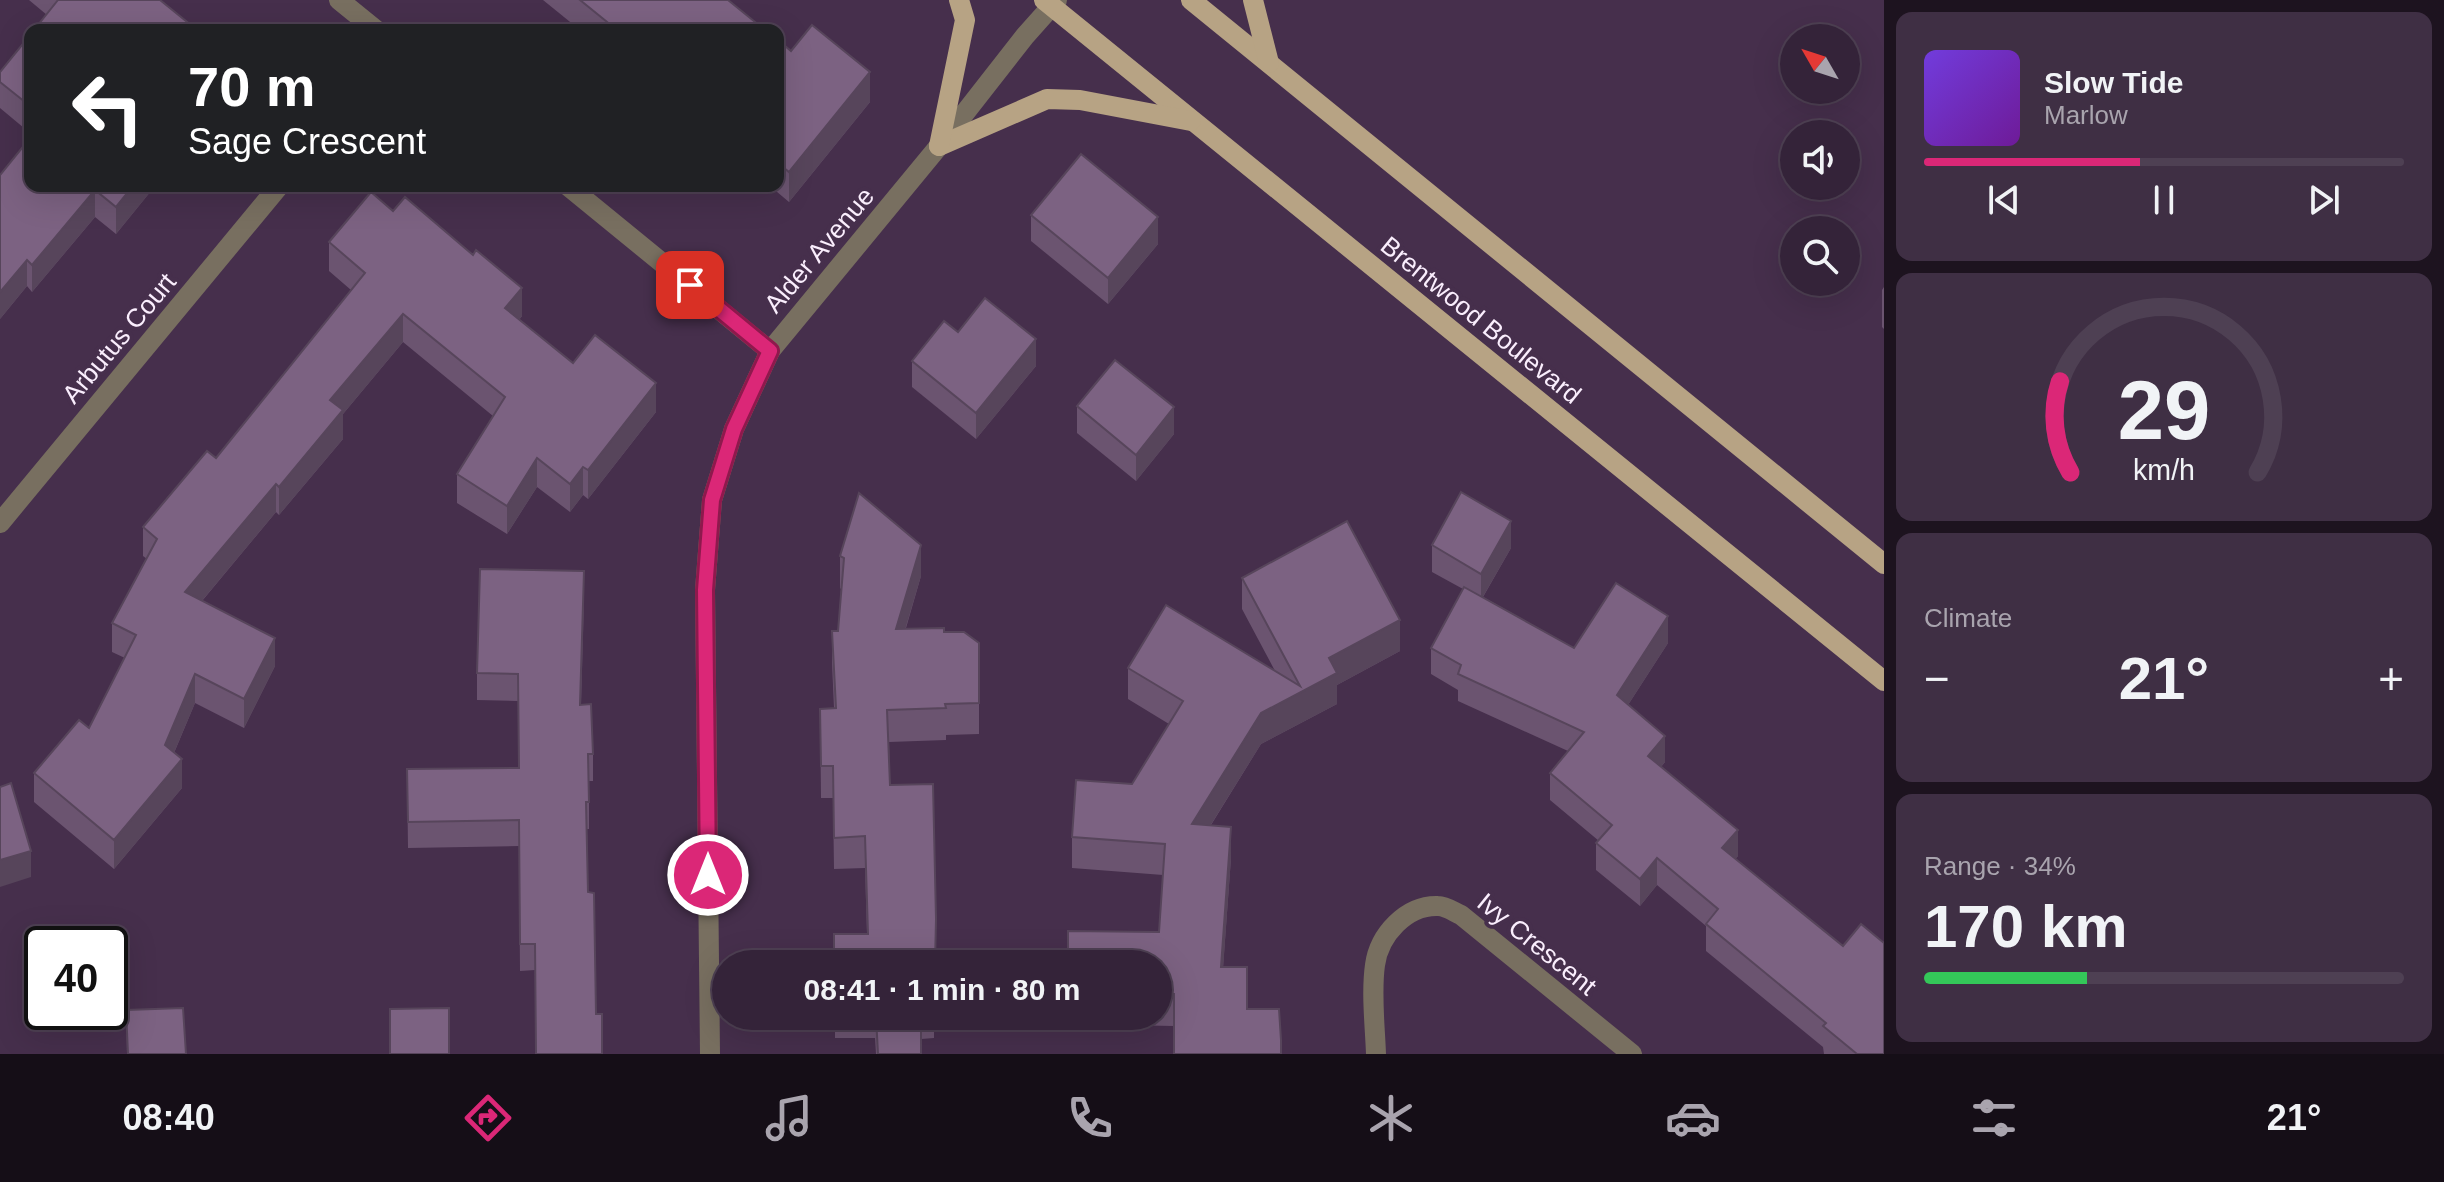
<!DOCTYPE html>
<meta charset="utf-8">
<style>
:root{--surface:#342339;--page:#3f2f44;--text:#f1f3f6;--muted:#a9a4ae;--line:#4e4053;--accent:#db2777}
body{margin:0;font-family:Arial,sans-serif;background:var(--page);color:var(--text);height:100vh;display:flex;flex-direction:column;font-size:30px;white-space:nowrap}
*{box-sizing:border-box;margin:0}
p{font-size:26px;color:var(--muted)}
.icon{flex:none;width:44px;height:44px;fill:none;stroke:currentColor;stroke-width:2;stroke-linecap:round;stroke-linejoin:round}
.map{position:relative;flex:1;overflow:hidden}
.details{display:flex;flex-direction:column;gap:12px;padding:12px;background:#1d131f;width:560px}
.details>*{flex:none}
.guide{position:absolute;left:24px;top:24px;width:760px;height:168px;border-radius:16px;box-shadow:0 8px 32px #0002,0 0 0 2px var(--line);background:#202124;color:#fff;overflow:hidden}
.needle{width:52px;rotate:309deg}
.fabs{position:absolute;left:1780px;top:24px;display:grid;gap:16px}
.fabs a{display:grid;place-items:center;width:80px;height:80px;border-radius:50%;background:var(--surface);box-shadow:0 8px 32px #0002,0 0 0 2px var(--line);font-size:40px}
.speed{position:absolute;left:24px;top:926px;display:flex;gap:16px;font-size:40px;font-weight:700;text-align:center}
.speed>*{display:grid;place-content:center;width:104px;height:104px;border-radius:50%;background:var(--surface);box-shadow:0 8px 32px #0002,0 0 0 2px var(--line);line-height:1}
.speed .limit{border:4px solid #111;border-radius:12px;background:#fff;color:#111}
.pin{position:absolute;display:grid;place-items:center;width:68px;height:68px;color:#fff;margin:-34px;border-radius:16px;box-shadow:0 4px 12px #0006}
.me{position:absolute;width:88px;margin:-44px;rotate:0deg;stroke-linejoin:round;filter:drop-shadow(0 0 6px #0008)}
.turn{display:flex;align-items:center;gap:28px;height:168px;padding:0 32px;font-size:36px}
.turn .icon{width:104px;height:104px;stroke-width:2.5}
.turn b{display:block;font-size:56px;line-height:68px}
.big{font-size:60px;font-weight:600;line-height:1.1}
.details .card{flex:1;display:flex;flex-direction:column;justify-content:center;gap:12px;min-width:0;padding:0 28px;border-radius:16px;background:var(--page)}
.details .dial{align-items:center;gap:0}
.dial svg{height:208px;overflow:visible;fill:none;stroke:var(--line);stroke-width:7;stroke-linecap:round;text-anchor:middle}
.dial text{fill:var(--text);stroke:none}
.song{display:flex;align-items:center;gap:24px}
.cover{width:96px;height:96px;border-radius:12px;background:linear-gradient(135deg,hsl(260 70% 55%),hsl(280 70% 35%))}
.played{height:8px;border-radius:4px;background:linear-gradient(90deg,var(--accent) 45%,var(--line) 45%)}
.keys{display:flex;justify-content:space-around;direction:ltr}
.heat{display:flex;justify-content:space-between;align-items:center;font-size:44px;direction:ltr}
.charge{height:12px;border-radius:6px;background:linear-gradient(90deg,#34c759 34%,var(--line) 0)}
.trip{position:absolute;left:712px;top:950px;width:460px;height:80px;border-radius:40px;background:var(--surface);box-shadow:0 8px 32px #0002,0 0 0 2px var(--line);font-weight:600;line-height:80px;text-align:center}
.menu{display:flex;height:128px;justify-content:space-around;align-items:center;background:#150e17;color:var(--muted)}
.menu .icon{width:56px;height:56px}
.menu .on{color:var(--accent)}
.menu b{font-size:36px;color:var(--text)}
main{display:flex;flex:1;min-height:0}
.map>svg:first-child{display:block}
.lines{fill:none;stroke-linecap:round;stroke-linejoin:round}
.minor{stroke:#786f60;stroke-width:20}
.major{stroke:#b7a384;stroke-width:20}
.wall{fill:#6b5470}
.shaded-wall{fill:#57455b}
.building{fill:#7c6282;stroke:#57455b;stroke-width:2}
.route-casing{stroke:#8e194d;stroke-width:20}
.route{stroke:#db2777;stroke-width:14}
.labels{text-anchor:middle;stroke-width:8;stroke-linejoin:round;paint-order:stroke}
.street-label{font-size:26px;fill:#faeefd;stroke:#462f4c}
</style>
<main>
<div class="map">
<svg width="1884" height="1054" viewBox="0 0 1884 1054">
<rect width="100%" height="100%" fill="#462f4c"/>
<g class="lines">
<g class="minor">
<polyline points="339,0 376,30"/>
<polyline points="568,186 770,351"/>
<polyline points="0,523 279,186"/>
<polyline points="710,1054 705,590 712,500 734,429 770,351 939,146 1025,36 1057,0"/>
<path d="M1376,1054C1375,1026 1371,993 1375,965C1379,935 1406,905 1438,906C1446,906 1454,912 1461,915L1632,1054"/>
</g>
<g class="major">
<polyline points="1044,0 1884,681"/>
<polyline points="1191,0 1884,564"/>
<polyline points="1253,0 1269,63"/>
<polyline points="939,146 1047,99 1080,100 1191,121"/>
<polyline points="939,146 965,20 959,0"/>
</g>
</g>
<g class="wall">
<polygon points="29,0 160,0 47,15"/>
<polygon points="543,0 728,0 765,30 580,30"/>
<polygon points="30,35 30,133 0,108 0,72"/>
<polygon points="778,40 791,51 870,102 789,202 770,186 778,186"/>
<polygon points="30,138 155,186 116,234 95,217 32,292 27,286 0,319"/>
<polygon points="1031,215 1158,244 1108,304 1031,241"/>
<polygon points="329,242 522,316 519,320 573,363 656,412 588,499 583,495 570,512 537,487 507,534 457,503 457,474 493,416 403,342 343,414 343,439 279,515 276,512 202,601 275,666 244,728 195,703 174,753 182,788 114,869 34,802 34,773 89,728 125,658 112,652 112,623 147,559 143,556 143,527 216,458 351,290 329,271"/>
<polygon points="1884,287 1884,329 1882,327 1882,290"/>
<polygon points="958,332 1036,366 976,439 912,387 912,361"/>
<polygon points="1077,406 1174,434 1136,481 1077,433"/>
<polygon points="1432,545 1511,548 1483,597 1574,648 1668,643 1628,705 1665,762 1661,767 1738,856 1735,859 1884,1054 1824,1054 1823,1047 1706,951 1706,926 1657,885 1640,906 1596,870 1596,843 1599,841 1550,800 1550,773 1568,751 1458,701 1458,690 1431,674 1431,648 1463,589 1432,572"/>
<polygon points="840,556 921,576 906,628 944,632 979,643 979,734 946,735 946,740 889,742 890,785 936,919 936,964 834,964 867,934 865,868 834,869 833,798 821,798 820,709 834,708 832,663 832,631 838,631 841,589 840,588"/>
<polygon points="1242,578 1400,651 1337,685 1337,704 1261,744 1211,825 1231,858 1223,967 1247,1009 1281,1054 1174,1026 1068,1024 1068,1016 1158,1016 1158,964 1163,875 1072,868 1072,837 1132,784 1169,724 1128,699 1128,668 1275,671 1242,609"/>
<polygon points="584,598 581,705 593,754 593,781 589,781 589,829 587,829 588,892 596,1014 602,1054 535,970 520,971 519,846 408,848 407,769 519,768 518,701 477,700 477,673"/>
<polygon points="126,1010 186,1054 127,1054"/>
<polygon points="835,1016 934,1016 934,1038 921,1039 921,1054 876,1054 875,1038 835,1038"/>
</g>
<g class="shaded-wall">
<polygon points="870,72 870,102 789,202 789,172"/>
<polygon points="133,186 155,186 116,234 116,207"/>
<polygon points="95,190 95,217 32,292 32,265"/>
<polygon points="1158,217 1158,244 1108,304 1108,278"/>
<polygon points="27,260 27,286 0,319 0,292"/>
<polygon points="522,288 522,316 505,337 505,308"/>
<polygon points="403,314 403,342 343,414 343,439 279,515 279,487 330,400"/>
<polygon points="1036,339 1036,366 976,439 976,413"/>
<polygon points="656,383 656,412 588,499 588,470"/>
<polygon points="1174,407 1174,434 1136,481 1136,455"/>
<polygon points="537,458 537,487 507,534 507,506"/>
<polygon points="583,467 583,495 570,512 570,484"/>
<polygon points="276,484 276,512 185,621 185,592"/>
<polygon points="1511,521 1511,548 1481,600 1481,574"/>
<polygon points="921,545 921,576 896,660 896,629"/>
<polygon points="1668,616 1668,643 1617,722 1617,695"/>
<polygon points="1400,620 1400,651 1337,685 1337,704 1261,744 1192,855 1192,824 1261,713 1329,677 1329,658"/>
<polygon points="275,638 275,666 244,728 244,699"/>
<polygon points="195,674 195,703 165,774 165,745"/>
<polygon points="1665,736 1665,762 1648,782 1648,756"/>
<polygon points="182,759 182,788 114,869 114,840"/>
<polygon points="1231,827 1231,858 1221,998 1221,967"/>
<polygon points="1738,830 1738,856 1722,875 1722,848"/>
<polygon points="31,851 31,877 0,887 0,860"/>
<polygon points="1657,858 1657,885 1640,906 1640,879"/>
</g>
<g class="building">
<polygon points="58,0 160,0 197,30 34,30"/>
<polygon points="580,0 728,0 765,30 617,30"/>
<polygon points="812,25 870,72 789,172 778,163 778,40 791,51"/>
<polygon points="30,35 30,106 0,82 0,72"/>
<polygon points="30,138 30,186 133,186 116,207 95,190 32,265 27,260 0,292 0,175"/>
<polygon points="1081,154 1158,217 1108,278 1031,215"/>
<polygon points="371,192 393,211 405,197 473,255 476,250 522,288 505,308 573,363 595,335 656,383 588,470 583,467 570,484 537,458 507,506 457,474 505,397 403,314 330,400 343,410 279,487 276,484 185,592 275,638 244,699 195,674 165,745 182,759 114,840 34,773 79,720 89,728 136,635 112,623 157,539 143,527 207,451 216,458 365,273 329,242"/>
<polygon points="985,298 1036,339 976,413 912,361 944,321 958,332"/>
<polygon points="1115,360 1174,407 1136,455 1077,406"/>
<polygon points="1461,492 1511,521 1481,574 1432,545"/>
<polygon points="859,493 921,545 896,629 944,628 944,632 964,632 979,643 979,703 945,704 946,708 887,710 890,785 933,784 936,919 935,964 834,964 834,934 868,934 865,836 834,838 833,766 821,766 820,709 836,708 832,631 838,631 844,558 840,556"/>
<polygon points="1347,521 1400,620 1329,658 1337,673 1261,713 1192,824 1231,827 1221,967 1247,967 1247,1009 1279,1009 1281,1040 1281,1054 1174,1054 1174,994 1158,994 1158,964 1068,964 1068,931 1159,932 1165,844 1072,837 1076,780 1132,784 1183,701 1128,668 1166,605 1300,686 1242,578"/>
<polygon points="480,569 584,571 580,705 591,704 593,754 588,754 589,802 586,802 588,892 594,893 596,1014 602,1014 602,1054 536,1054 535,944 520,944 519,820 408,822 407,769 519,768 518,674 477,673"/>
<polygon points="1616,583 1668,616 1617,695 1665,736 1648,756 1738,830 1722,848 1843,946 1861,924 1884,943 1884,1054 1857,1054 1823,1026 1826,1023 1706,924 1718,909 1657,858 1640,879 1596,843 1612,825 1550,773 1584,732 1458,674 1461,665 1431,648 1464,587 1574,648"/>
<polygon points="11,783 31,851 0,860 0,787"/>
<polygon points="183,1008 186,1054 128,1054 126,1010"/>
<polygon points="449,1008 449,1054 390,1054 390,1009"/>
<polygon points="876,1016 921,1016 921,1054 878,1054"/>
</g>
<g class="lines">
<g class="route-casing">
<polyline id="route" points="690,285 770,351 734,429 712,500 705,590 708,875"/>
</g>
<use href="#route" class="route"/>
</g>
<g class="labels">
<g class="street-label">
<text transform="translate(819 250) rotate(-50)" y="9">Alder Avenue</text>
<text transform="translate(1481 320) rotate(39)" y="9">Brentwood Boulevard</text>
<text transform="translate(119 338) rotate(-50)" y="9">Arbutus Court</text>
<text transform="translate(1537 944) rotate(39)" y="9">Ivy Crescent</text>
</g>
</g>
</svg>
<div class="fabs">
<a><svg class="needle" viewBox="-14 -14 28 28"><path d="M0-13l5 13h-10z" fill="#e53935"/><path d="M0 13l5-13h-10z" fill="#a9a4ae"/></svg></a>
<a><svg class="icon" aria-label="sound" viewBox="0 0 24 24"><path d="M4 9h4l5-4v14l-5-4H4zM17 9q2 3 0 6"/></svg></a>
<a><svg class="icon" aria-label="search" viewBox="0 0 24 24"><circle cx="10" cy="10" r="6"/><path d="M15 15l6 6"/></svg></a>
</div>
<div class="speed"><div class="limit">40</div></div>
<div class="pin" style="left:690px;top:285px;background:#d93025"><svg class="icon" aria-label="arrive" viewBox="0 0 24 24"><path d="M6 21V4h12l-3 4 3 4H6"/></svg></div>
<svg class="me" style="left:708px;top:875px" viewBox="-20 -20 40 40"><circle r="17" fill="#db2777" stroke="#fff" stroke-width="3"/><path d="M0-11L8 9 0 5-8 9z" fill="#fff"/></svg>
<div class="trip">08:41 · 1 min · 80 m</div>
<div class="guide">
<div class="turn"><svg class="icon" aria-label="left" viewBox="0 0 24 24"><path d="M17 20v-9H6M10 6l-5 5 5 5"/></svg><div><b>70 m</b>Sage Crescent</div></div>
</div>
</div>
<section class="details">
<div class="card">
<div class="song"><i class="cover"></i><div><b>Slow Tide</b><p>Marlow</p></div></div>
<div class="played"></div>
<div class="keys"><svg class="icon" aria-label="previous" viewBox="0 0 24 24"><path d="M18 5L8 12l10 7zM5 5v14"/></svg><svg class="icon" aria-label="pause" viewBox="0 0 24 24"><path d="M8 5v14M16 5v14"/></svg><svg class="icon" aria-label="next" viewBox="0 0 24 24"><path d="M6 5l10 7-10 7zM19 5v14"/></svg></div>
</div>
<div class="card dial"><svg viewBox="0 0 100 80">
<path d="M14 69A42 42 0 1 1 86 69"/>
<path d="M14 69A42 42 0 0 1 10 34" stroke="#db2777"/>
<text x="50" y="56" font-size="32" font-weight="700">29</text>
<text x="50" y="72" font-size="11">km/h</text>
</svg></div>
<div class="card"><p>Climate</p>
<div class="heat"><a>−</a><b class="big">21°</b><a>+</a></div>
</div>
<div class="card"><p>Range · 34%</p><b class="big">170 km</b><div class="charge"></div></div>
</section>
</main>
<nav class="menu">
<b>08:40</b>
<svg class="icon on" aria-label="directions" viewBox="0 0 24 24"><path d="M12 3l9 9-9 9-9-9zM9 14v-3h6M13 9l2 2-2 2"/></svg>
<svg class="icon" aria-label="music" viewBox="0 0 24 24"><path d="M9 18V5l10-2v13"/><circle cx="6" cy="18" r="3"/><circle cx="16" cy="16" r="3"/></svg>
<svg class="icon" aria-label="phone" viewBox="0 0 24 24"><path d="M5 4h4l2 5-3 2q2 4 5 5l2-3 5 2v4C11 20 4 13 5 4z"/></svg>
<svg class="icon" aria-label="climate" viewBox="0 0 24 24"><path d="M12 3v18M4 7l16 10M4 17L20 7"/></svg>
<svg class="icon" aria-label="car" viewBox="0 0 24 24"><path d="M5 17H2v-5l4-1 3-4h7l3 4 3 1v5h-3M9 17h6M6 11h13"/><circle cx="7" cy="17" r="2"/><circle cx="17" cy="17" r="2"/></svg>
<svg class="icon" aria-label="filters" viewBox="0 0 24 24"><path d="M4 7h16M4 17h16"/><circle cx="9" cy="7" r="2"/><circle cx="15" cy="17" r="2"/></svg>
<b>21°</b>
</nav>
